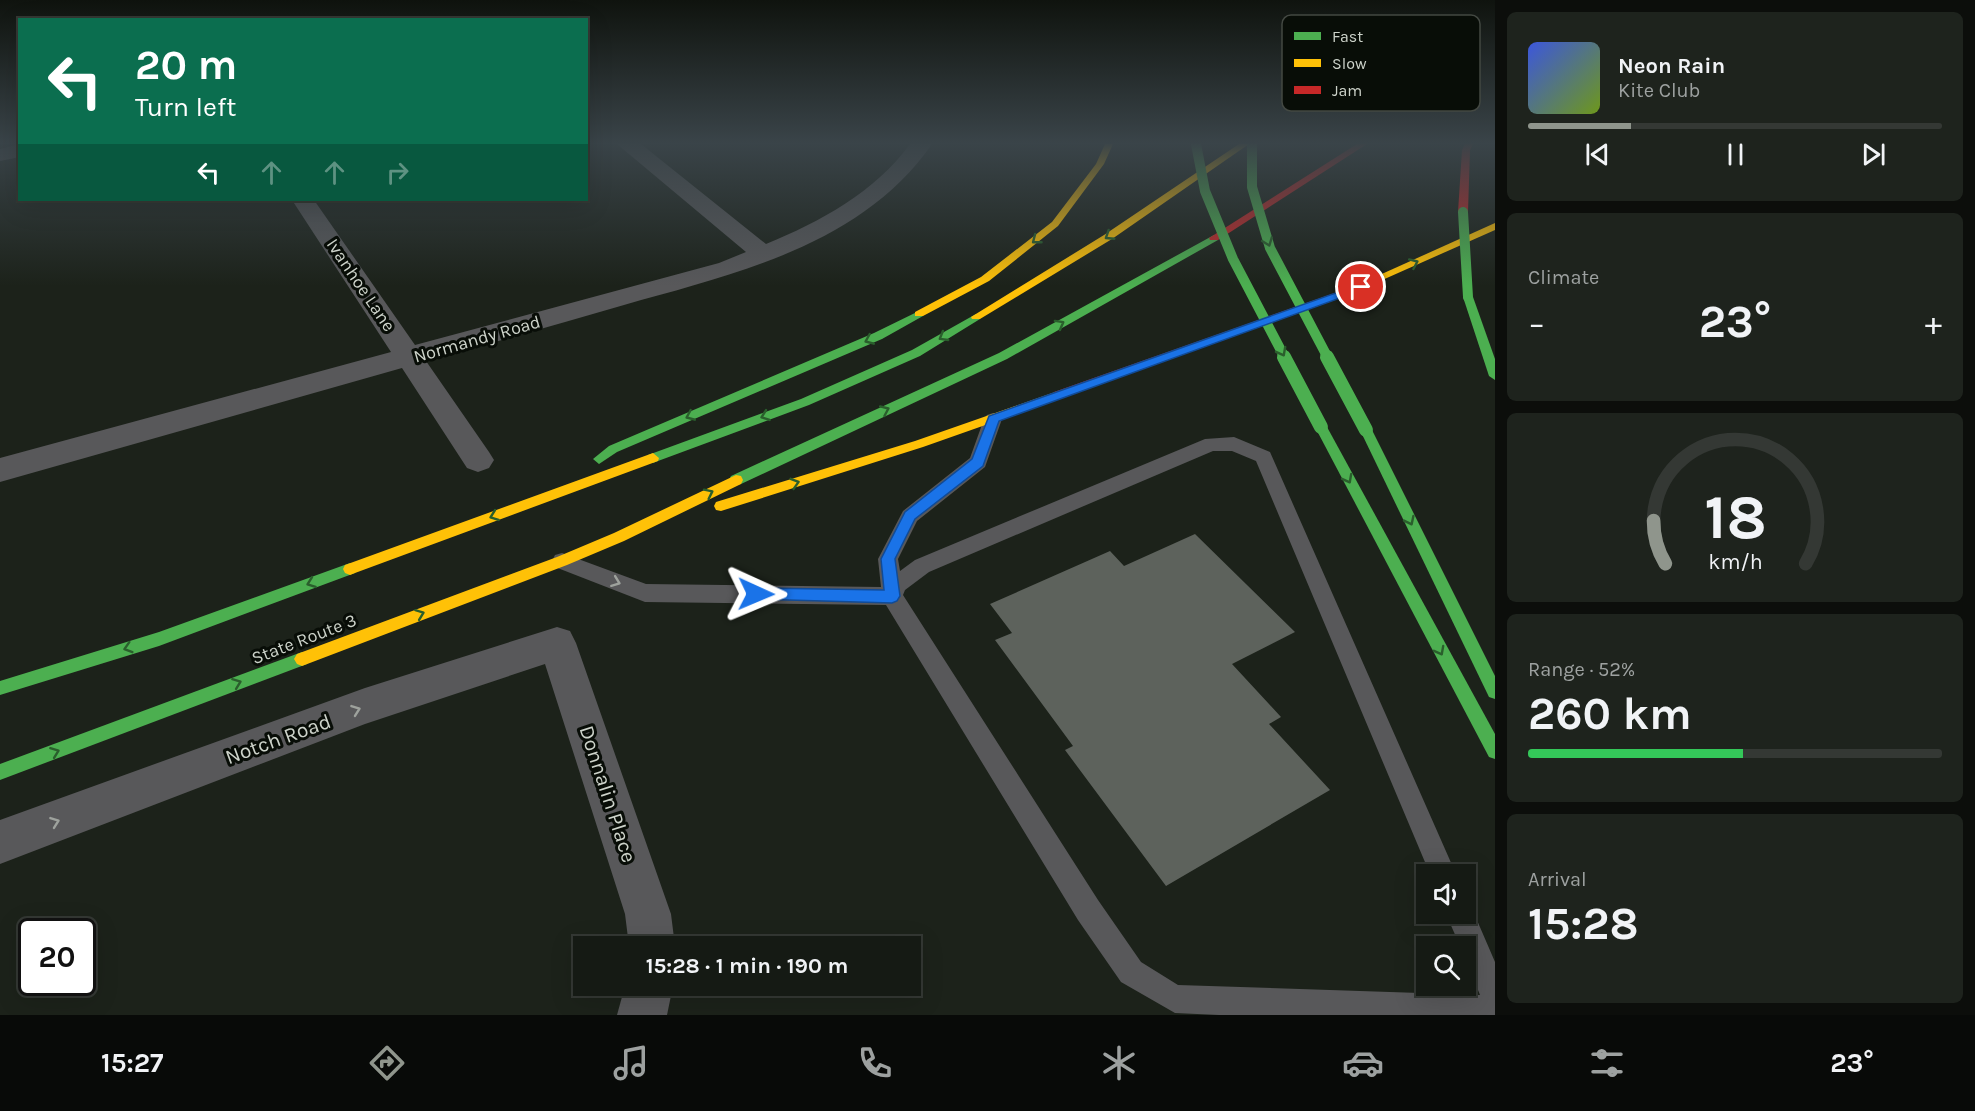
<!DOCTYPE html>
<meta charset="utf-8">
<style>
:root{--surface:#151a14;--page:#1e231d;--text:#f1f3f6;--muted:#9da1a0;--line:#343834;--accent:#8f958c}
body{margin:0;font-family:Karla,sans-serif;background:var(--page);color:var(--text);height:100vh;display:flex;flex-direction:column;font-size:22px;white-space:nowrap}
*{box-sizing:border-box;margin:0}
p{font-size:20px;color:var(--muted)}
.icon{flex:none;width:33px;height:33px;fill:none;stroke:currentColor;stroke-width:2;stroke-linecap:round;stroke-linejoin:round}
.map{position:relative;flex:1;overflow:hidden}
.drawer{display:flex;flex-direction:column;gap:12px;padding:12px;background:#0c0e0b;width:480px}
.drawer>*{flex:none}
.banner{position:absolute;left:18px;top:18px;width:570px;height:183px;border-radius:0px;box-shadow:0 6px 24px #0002,0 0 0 2px var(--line);background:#0b6e4f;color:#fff;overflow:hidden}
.fabs{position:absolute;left:1416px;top:864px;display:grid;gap:12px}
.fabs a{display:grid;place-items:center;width:60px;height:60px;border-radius:0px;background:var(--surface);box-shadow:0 6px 24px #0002,0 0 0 2px var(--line);font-size:30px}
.speed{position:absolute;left:18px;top:918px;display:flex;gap:12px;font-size:30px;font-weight:700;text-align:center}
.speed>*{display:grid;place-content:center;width:78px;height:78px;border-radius:50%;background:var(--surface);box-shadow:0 6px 24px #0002,0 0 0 2px var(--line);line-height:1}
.speed .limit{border:3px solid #111;border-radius:9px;background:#fff;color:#111}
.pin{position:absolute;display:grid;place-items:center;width:51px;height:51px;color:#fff;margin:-26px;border:3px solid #fff;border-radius:50%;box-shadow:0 2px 6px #0007}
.me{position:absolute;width:66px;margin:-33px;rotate:91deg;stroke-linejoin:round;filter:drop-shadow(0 0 4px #0008)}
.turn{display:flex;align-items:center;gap:21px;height:126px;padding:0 18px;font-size:27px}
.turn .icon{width:78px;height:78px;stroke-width:2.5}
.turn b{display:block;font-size:42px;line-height:51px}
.lanes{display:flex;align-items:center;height:57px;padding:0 18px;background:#0003;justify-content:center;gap:30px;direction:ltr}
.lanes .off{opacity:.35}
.big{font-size:45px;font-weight:700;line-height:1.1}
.drawer .card{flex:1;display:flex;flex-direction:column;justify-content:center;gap:9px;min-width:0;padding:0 21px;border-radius:9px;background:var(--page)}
.drawer .dial{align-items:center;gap:0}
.dial svg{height:156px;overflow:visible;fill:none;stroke:var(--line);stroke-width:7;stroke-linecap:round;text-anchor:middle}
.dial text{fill:var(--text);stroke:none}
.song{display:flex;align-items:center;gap:18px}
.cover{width:72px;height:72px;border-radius:9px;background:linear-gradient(135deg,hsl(230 70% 55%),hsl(80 70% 35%))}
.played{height:6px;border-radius:3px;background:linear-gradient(90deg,var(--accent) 25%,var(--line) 25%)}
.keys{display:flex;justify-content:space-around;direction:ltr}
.heat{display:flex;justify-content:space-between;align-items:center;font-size:33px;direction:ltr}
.charge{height:9px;border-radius:4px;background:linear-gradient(90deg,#34c759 52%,var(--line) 0)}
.trip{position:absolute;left:573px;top:936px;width:348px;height:60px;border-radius:0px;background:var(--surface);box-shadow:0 6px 24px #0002,0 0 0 2px var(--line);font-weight:700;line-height:60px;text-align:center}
.dock{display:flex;height:96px;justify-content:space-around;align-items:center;background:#080a08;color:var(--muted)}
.dock .icon{width:42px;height:42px}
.dock .selected{color:var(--accent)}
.dock b{font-size:27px;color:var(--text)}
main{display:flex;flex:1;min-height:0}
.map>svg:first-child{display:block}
.building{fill:#5d625c}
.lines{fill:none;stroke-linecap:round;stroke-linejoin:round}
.lane{fill:#58585a;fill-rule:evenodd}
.street{fill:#58585a;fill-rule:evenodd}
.fast{fill:#4caf50;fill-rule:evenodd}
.slow{fill:#ffc107;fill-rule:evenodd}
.jam{fill:#c62828;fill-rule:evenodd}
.fast-bridge-far1{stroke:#4caf50;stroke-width:10}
.fast-bridge{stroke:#4caf50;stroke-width:14}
.oneway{stroke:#2a5e2c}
.oneway2{stroke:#9ea29d}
.route{fill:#1a73e8;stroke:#114b97;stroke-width:1.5}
.labels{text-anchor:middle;stroke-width:6;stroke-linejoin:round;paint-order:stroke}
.street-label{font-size:18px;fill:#cdd3ca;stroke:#080d07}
.near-street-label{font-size:21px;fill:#cdd3ca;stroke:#080d07}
.key{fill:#080d07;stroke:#434842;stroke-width:1.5}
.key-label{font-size:16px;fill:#cdd3ca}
</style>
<main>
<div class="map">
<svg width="1495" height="1015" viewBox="0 0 1495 1015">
<rect width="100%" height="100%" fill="#1c221a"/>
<polygon class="building" points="1195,534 1295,632 1232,664 1281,717 1269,724 1330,790 1166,886 1065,750 1073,746 995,640 1012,633 990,604 1110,551 1124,566"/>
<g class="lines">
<polygon class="lane" points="993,413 999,415 1002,419 985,467 917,521 898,559 900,571 915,560 1205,439 1234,437 1270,452 1456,874 1430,874 1256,461 1232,451 1213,451 929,572 905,590 903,595 1098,900 1141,962 1178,985 1480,995 1466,960 1466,946 1460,946 1446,914 1466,914 1466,903 1470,904 1495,962 1495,1015 1219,1015 1175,1013 1121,982 1078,920 886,605 645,602 555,567 552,561 555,555 562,553 646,584 881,587 878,559 903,511 970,458 984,419 987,415"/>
<g class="street">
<polygon points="20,144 20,157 0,161 0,149"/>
<path d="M617,144H641L766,244C820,222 875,192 910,144H932C862,245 735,274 624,305C558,324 492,343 426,361L489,452L494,460L489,468L478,472L467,468L402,368L0,482V458L391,352L292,200H314L415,345L719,263L746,252Z"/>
<polygon points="557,627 570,631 576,643 671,914 675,946 629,946 625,914 545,664 365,724 0,864 0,820 365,688"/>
<polygon points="625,986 673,986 667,1015 617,1015"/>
</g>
<g class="fast">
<polygon points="1214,235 1218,236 1218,240 1007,359 741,484 736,485 729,480 731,476 999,353"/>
<polygon points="1468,294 1473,297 1495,359 1495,380 1489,376 1463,297"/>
<polygon points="919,311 923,312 923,316 882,339 617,452 599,464 593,459 609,446 874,333"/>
<polygon points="976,314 980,315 980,319 920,356 809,405 658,461 653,463 647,458 648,455 801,399 912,350"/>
<polygon points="1321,423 1327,427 1495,734 1495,759 1489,757 1315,427"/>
<polygon points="1366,426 1372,430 1495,676 1495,699 1489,697 1360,430"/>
<polygon points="350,563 355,565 357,569 355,573 159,646 0,695 0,681 159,632"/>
<polygon points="302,652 307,654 310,659 307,664 0,780 0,764"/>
</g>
<g class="slow">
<polygon points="1105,144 1113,144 1104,164 1058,226 989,281 923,316 915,316 915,312 981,277 1052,222 1096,164"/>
<polygon points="1239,144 1249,144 1112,239 980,319 972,319 971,317 1104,235"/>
<polygon points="1495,223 1495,230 1353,293 1349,294 1344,291"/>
<polygon points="1058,391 1062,392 1064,395 1062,398 923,447 721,511 716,510 714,506 716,502 915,441"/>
<polygon points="653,453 659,458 658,461 355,573 350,575 345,573 343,569 345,565"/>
<polygon points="736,475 741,476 743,480 741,484 624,541 567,565 302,666 297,664 294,659 297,654 557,557 614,533"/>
</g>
<g class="jam">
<polygon points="1357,144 1367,144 1218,240 1210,240 1209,238"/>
<polygon points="1465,144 1473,144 1470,150 1468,212 1463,215 1458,212 1462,150"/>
<polygon points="1349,288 1354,291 1353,293 1062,398 1054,398 1052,395 1054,392"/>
</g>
<g class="fast-bridge-far1">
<polyline points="1196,144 1205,191 1233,259 1285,358"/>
<polyline points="1252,144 1252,187 1270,248 1328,358"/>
<polyline points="1463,212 1468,297"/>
</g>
<g class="fast-bridge">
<polyline points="1284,357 1321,427"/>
<polyline points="1327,357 1366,430"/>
</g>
</g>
<defs><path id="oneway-chevron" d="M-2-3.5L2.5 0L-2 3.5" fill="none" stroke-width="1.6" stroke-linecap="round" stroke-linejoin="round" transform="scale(1.5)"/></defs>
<g class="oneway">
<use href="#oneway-chevron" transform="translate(1109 236) rotate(147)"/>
<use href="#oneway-chevron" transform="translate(1036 240) rotate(142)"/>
<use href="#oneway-chevron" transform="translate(1268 242) rotate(69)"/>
<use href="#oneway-chevron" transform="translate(1414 263) rotate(-24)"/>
<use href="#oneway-chevron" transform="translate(1060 324) rotate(-29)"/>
<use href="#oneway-chevron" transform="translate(943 337) rotate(149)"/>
<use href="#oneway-chevron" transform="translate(869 340) rotate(157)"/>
<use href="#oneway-chevron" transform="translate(1282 352) rotate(62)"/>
<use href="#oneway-chevron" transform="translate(885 410) rotate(-24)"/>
<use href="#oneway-chevron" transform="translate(690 416) rotate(157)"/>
<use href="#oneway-chevron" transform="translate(765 416) rotate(160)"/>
<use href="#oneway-chevron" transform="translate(1348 479) rotate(62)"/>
<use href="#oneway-chevron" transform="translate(795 483) rotate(-17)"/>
<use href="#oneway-chevron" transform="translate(709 493) rotate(-26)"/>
<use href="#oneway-chevron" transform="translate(494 516) rotate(160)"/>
<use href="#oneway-chevron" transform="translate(1410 521) rotate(64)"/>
<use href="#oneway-chevron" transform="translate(311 583) rotate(160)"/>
<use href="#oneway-chevron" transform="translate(420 614) rotate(-21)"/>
<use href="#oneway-chevron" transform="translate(128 648) rotate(163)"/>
<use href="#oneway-chevron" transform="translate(1440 651) rotate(62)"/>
<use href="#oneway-chevron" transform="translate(237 683) rotate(-21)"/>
<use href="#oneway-chevron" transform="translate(55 752) rotate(-21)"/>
</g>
<g class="oneway2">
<use href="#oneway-chevron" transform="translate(616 582) rotate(21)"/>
<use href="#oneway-chevron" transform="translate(356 710) rotate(-20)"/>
<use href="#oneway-chevron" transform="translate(55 822) rotate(-20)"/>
</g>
<linearGradient id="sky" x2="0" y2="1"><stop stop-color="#0f130e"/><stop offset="0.5" stop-color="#3a4449"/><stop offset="1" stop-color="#3a4449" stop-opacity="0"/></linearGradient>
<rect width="1495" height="286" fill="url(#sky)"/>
<polygon class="route" points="1361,284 1365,285 1365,289 999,421 983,466 915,519 895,559 900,596 897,601 892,603 751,599 749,594 751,590 756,588 884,590 881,559 905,512 972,459 989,416"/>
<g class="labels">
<g class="street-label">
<text transform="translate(361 285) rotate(56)" y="6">Ivanhoe Lane</text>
<text transform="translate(477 339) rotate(-16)" y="6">Normandy Road</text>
<text transform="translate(304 639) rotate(-21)" y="6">State Route 3</text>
</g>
<g class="near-street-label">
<text transform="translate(278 739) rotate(-20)" y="7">Notch Road</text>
<text transform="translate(608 794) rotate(72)" y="7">Donnalin Place</text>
</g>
</g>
<rect x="1282" y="15" width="198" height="96" rx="9" class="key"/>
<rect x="1294" y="32" width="27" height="8" fill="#4caf50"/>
<rect x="1294" y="59" width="27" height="8" fill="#ffc107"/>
<rect x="1294" y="86" width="27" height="8" fill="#c62828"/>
<g class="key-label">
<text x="1332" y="42">Fast</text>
<text x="1332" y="69">Slow</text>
<text x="1332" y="96">Jam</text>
</g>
</svg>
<div class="fabs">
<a><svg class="icon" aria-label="sound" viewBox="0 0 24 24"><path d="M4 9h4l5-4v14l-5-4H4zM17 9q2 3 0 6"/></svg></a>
<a><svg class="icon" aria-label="search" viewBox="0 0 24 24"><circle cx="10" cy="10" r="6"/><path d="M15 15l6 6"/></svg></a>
</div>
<div class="speed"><div class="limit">20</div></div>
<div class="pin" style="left:1361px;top:287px;background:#d93025"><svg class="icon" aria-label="arrive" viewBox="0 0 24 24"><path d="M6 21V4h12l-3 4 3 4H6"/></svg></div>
<svg class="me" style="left:756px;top:594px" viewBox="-20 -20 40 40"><path d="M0-17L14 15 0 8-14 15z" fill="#1a73e8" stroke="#fff" stroke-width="4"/></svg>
<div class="trip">15:28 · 1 min · 190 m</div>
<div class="banner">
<div class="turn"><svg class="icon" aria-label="left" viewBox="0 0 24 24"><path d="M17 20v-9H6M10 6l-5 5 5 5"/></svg><div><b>20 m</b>Turn left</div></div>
<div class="lanes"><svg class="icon" aria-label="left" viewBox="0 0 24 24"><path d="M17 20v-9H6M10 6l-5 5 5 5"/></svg><svg class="icon off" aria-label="ahead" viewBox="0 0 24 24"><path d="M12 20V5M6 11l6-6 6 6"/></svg><svg class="icon off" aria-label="ahead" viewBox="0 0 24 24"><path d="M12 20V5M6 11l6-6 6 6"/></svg><svg class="icon off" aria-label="right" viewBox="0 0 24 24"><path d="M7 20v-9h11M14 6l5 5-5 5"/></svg></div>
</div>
</div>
<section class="drawer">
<div class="card">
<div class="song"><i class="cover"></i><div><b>Neon Rain</b><p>Kite Club</p></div></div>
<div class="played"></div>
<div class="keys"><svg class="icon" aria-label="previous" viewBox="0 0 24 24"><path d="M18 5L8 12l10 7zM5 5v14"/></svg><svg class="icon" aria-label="pause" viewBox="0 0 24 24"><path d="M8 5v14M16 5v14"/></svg><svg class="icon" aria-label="next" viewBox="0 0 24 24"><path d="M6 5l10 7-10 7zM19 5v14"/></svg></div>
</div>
<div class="card"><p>Climate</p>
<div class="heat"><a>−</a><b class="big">23°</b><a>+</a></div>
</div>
<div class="card dial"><svg viewBox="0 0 100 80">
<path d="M14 69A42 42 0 1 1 86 69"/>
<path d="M14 69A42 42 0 0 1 8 47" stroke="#8f958c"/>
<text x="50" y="56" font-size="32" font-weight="700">18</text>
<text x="50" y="72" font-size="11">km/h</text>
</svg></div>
<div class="card"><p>Range · 52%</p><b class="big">260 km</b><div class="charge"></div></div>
<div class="card"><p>Arrival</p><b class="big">15:28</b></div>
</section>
</main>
<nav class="dock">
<b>15:27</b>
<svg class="icon selected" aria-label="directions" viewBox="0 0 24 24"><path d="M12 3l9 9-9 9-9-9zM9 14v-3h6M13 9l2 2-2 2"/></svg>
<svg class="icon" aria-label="music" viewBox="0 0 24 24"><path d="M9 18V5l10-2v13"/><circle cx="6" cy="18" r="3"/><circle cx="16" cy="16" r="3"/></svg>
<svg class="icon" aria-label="phone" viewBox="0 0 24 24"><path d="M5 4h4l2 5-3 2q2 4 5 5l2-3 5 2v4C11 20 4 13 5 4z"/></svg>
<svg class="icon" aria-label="climate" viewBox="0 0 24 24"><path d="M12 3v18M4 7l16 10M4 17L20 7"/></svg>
<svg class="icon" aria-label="car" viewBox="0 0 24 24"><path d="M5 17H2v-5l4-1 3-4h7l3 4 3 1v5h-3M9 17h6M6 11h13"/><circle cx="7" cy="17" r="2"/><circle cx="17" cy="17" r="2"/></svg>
<svg class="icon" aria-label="filters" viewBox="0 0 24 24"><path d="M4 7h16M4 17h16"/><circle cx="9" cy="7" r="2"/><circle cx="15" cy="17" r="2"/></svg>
<b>23°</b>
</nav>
